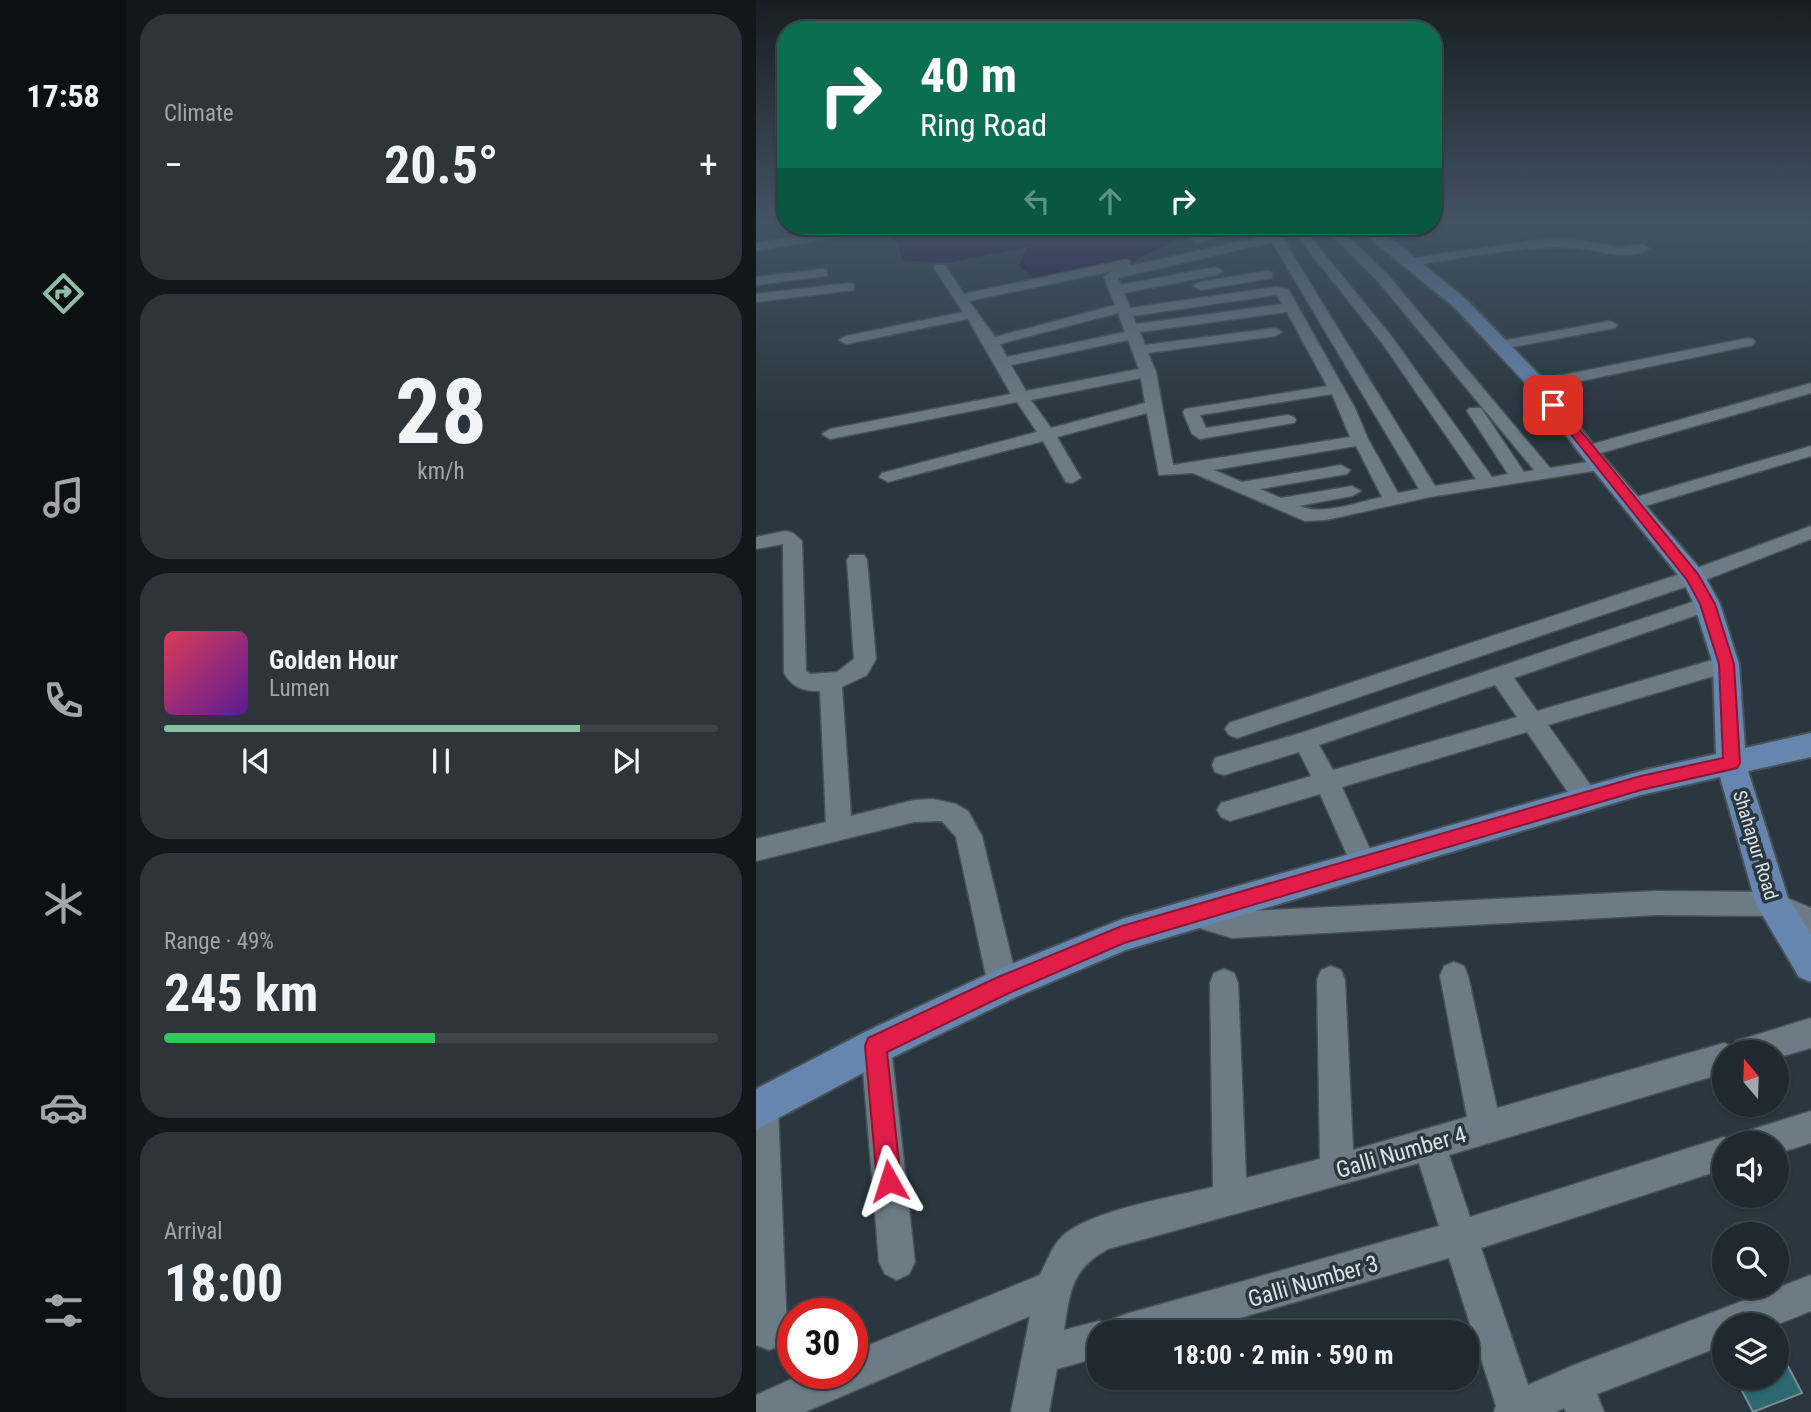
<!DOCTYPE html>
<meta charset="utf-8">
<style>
:root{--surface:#20292f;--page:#2d353b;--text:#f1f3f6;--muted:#a2a6aa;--line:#3d454b;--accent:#8abfa5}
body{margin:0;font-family:"Roboto Condensed",sans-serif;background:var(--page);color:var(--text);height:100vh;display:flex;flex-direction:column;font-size:26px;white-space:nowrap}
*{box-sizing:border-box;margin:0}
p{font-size:23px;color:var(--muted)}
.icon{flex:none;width:38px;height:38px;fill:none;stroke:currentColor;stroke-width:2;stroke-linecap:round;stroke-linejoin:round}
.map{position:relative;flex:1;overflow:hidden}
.side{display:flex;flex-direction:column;gap:14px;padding:14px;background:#12171a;width:630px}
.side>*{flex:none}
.top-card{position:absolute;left:21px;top:21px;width:665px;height:214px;border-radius:28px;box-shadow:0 2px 5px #0004,0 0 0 2px var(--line);background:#0b6e4f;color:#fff;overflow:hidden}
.needle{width:46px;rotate:341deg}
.tools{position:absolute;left:956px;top:1040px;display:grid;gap:14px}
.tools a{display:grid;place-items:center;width:77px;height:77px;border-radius:50%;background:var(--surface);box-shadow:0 2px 5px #0004,0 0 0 2px var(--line);font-size:35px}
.speed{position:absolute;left:21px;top:1298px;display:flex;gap:14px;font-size:35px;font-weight:700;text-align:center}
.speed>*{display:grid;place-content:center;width:91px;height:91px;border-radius:50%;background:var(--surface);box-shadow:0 2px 5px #0004,0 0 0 2px var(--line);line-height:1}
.speed .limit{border:10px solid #d22;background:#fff;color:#111}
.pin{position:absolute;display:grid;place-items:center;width:60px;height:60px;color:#fff;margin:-30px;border-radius:14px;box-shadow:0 4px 10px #0006}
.me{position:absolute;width:77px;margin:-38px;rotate:354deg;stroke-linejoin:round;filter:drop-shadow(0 0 5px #0008)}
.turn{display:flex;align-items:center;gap:24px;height:147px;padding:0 28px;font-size:32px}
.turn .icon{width:91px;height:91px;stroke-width:2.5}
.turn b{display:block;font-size:49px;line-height:60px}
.lanes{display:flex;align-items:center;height:66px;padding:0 28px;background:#0003;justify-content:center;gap:35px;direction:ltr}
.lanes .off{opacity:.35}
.big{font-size:52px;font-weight:700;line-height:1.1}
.side .card{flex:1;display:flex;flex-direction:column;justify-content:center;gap:10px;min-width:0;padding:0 24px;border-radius:28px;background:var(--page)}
.side .dial{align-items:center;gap:0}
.dial b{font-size:91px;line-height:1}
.song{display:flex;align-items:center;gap:21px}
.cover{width:84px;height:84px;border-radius:10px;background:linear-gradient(135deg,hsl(350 70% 55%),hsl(270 70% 35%))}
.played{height:7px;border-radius:4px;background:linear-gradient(90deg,var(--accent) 75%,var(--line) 75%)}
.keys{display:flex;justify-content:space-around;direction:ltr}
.heat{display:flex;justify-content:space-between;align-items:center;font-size:38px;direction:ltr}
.charge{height:10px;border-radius:5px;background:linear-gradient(90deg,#34c759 49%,var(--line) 0)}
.trip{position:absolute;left:331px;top:1320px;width:392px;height:70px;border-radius:28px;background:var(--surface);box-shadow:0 2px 5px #0004,0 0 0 2px var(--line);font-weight:700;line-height:70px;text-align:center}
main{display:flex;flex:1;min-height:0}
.dock{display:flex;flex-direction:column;width:126px;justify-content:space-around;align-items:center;background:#0d1013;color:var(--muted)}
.dock .icon{width:49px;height:49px}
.dock .on{color:var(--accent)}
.dock b{font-size:32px;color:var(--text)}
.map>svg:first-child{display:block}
.water{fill:#170c4a}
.building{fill:#2b6872;stroke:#7c8e92;stroke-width:2}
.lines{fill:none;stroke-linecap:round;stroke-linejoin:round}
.minor-casing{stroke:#465257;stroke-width:3}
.major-casing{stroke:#465257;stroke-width:4}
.minor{fill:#6d7b84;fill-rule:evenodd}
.major{fill:#6686b0;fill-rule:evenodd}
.route{fill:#e11d48;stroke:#92132f;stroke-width:2}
.labels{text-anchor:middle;stroke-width:7;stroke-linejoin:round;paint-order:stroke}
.street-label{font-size:19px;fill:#dae2e7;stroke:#2a373f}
.near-street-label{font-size:23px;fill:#dae2e7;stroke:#2a373f}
</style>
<main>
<nav class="dock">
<b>17:58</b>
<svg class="icon on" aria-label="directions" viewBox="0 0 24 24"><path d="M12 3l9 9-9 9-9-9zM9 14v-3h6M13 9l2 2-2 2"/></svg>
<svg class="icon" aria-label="music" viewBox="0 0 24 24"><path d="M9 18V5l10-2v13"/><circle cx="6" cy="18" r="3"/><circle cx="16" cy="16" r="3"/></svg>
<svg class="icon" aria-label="phone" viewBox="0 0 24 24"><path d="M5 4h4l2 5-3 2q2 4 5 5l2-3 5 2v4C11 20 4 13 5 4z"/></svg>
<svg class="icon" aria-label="climate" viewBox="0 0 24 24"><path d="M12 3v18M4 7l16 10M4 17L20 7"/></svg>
<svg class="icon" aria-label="car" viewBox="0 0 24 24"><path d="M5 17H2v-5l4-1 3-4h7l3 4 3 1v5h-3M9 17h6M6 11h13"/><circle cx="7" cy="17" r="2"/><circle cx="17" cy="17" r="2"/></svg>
<svg class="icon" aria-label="filters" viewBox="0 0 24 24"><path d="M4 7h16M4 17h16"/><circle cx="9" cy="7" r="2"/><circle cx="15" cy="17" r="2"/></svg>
</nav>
<section class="side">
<div class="card"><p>Climate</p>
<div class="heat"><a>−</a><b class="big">20.5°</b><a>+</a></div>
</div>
<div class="card dial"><b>28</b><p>km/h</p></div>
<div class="card">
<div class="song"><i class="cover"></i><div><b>Golden Hour</b><p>Lumen</p></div></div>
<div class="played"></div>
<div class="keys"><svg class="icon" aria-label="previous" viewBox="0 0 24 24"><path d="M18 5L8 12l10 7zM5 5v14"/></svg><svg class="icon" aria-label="pause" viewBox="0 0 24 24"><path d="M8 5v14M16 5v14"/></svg><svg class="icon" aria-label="next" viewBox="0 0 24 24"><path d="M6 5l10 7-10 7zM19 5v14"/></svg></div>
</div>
<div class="card"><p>Range · 49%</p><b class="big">245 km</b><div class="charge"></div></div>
<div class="card"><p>Arrival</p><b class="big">18:00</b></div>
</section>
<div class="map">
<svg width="1055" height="1412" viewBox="0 0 1055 1412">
<rect width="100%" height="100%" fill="#2a373f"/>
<polygon class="water" points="122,226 447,226 376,262 277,277 263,266 271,247 191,263 146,260 142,244"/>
<polygon class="building" points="1020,1343 1046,1393 997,1412 979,1377 1020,1377"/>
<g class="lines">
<g class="minor-casing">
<g id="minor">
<polygon points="102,226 110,229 104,233 0,251 0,243"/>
<polygon points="484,226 505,226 440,243 434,239"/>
<path d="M554,226H581L631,274L794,468L844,460L853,465L850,469L674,497L570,520L549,521L437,473L403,475L391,413L301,437L325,478L316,483L310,482L287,441L132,482L123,477L126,473L281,432L261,402L74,439L66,434L74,429L255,394L212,319L90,344L83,340L90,336L207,312L178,268L179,265H189L208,294L369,260L374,261V266ZM570,229L621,280L778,470L768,472L725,408H713L711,411L752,474L736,477L636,337L552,234ZM541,236L626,343L720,479L679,486L527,239ZM516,242L663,489L642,493L612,439L599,408L532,289L520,287L374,308L368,293L460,275L467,271L460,267L365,285L362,278ZM356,271L348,277L359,305L239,337L213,301ZM520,295L527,304L380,324L377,316ZM531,312L571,386L429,409L427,412L436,434L444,439L538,423L540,420L538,417L532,415L450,428L444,415L576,394L594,437L417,465L400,372L392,353L519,336L526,332L519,328L389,345L384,332ZM362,313L369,332L251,357L244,344ZM372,340L383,369L270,391L255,365ZM385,378L389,403L295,428L275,400ZM600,446L626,497C602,502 567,516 543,506L596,496L605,491L596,486L525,498L504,489L591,474L594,470L585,465L486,482L458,470Z"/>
<path d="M784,240H821L862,247L887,244L893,248C875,263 842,249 820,248C766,244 709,258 655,266L649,262L655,258Z"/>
<polygon points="66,269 71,270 71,276 0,285 0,277"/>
<polygon points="511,271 516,272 516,278 444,290 437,286 444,282"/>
<polygon points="93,283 98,284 98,290 0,302 0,294"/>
<polygon points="854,321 861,325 859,328 745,349 738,345 745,341"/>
<polygon points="992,338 997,339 999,342 997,345 782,390 774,385 782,380"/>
<polygon points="1055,383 1055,393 838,455 826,455 823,451 826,447"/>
<polygon points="1055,446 1055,456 876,510 867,504 870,500"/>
<polygon points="1055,526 1055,539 944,582 481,738 473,735 469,729 473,723 930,572"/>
<path d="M30,531L37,533L46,541L50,671L54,674L81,672L98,659L91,560L94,555H108L111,560L120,659L111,675L86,687L95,816L158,800L177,799L200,804L212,811L226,836L262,985L257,995L247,999L237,995L232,985L200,837L186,821L158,822L0,861V839L70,822L64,691C48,692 36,687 28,673L27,544L0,549V537Z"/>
<path d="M951,597L958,599L961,604L958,609L758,678L781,711L970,656L978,658L981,664L978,670L792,725L840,793L843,800L840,807L831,810L822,807L771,732L586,787L621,865L617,873L608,877L599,873L564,794L474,821L465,817L461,810L465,803L555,776L543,752L468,775L459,772L456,765L459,758L548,732ZM739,685L761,717L577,770L563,745Z"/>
<polygon points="901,891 1017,892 1055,908 1055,934 1015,916 901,915 476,938 430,924 426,915 430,906 440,902 476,912"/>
<path d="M698,962L708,966L712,976L741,1108L968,1043L978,1047L980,1041L1055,1018V1048L1020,1058V1052H968V1073L693,1155L714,1217L968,1137L980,1143H968V1169L725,1248L772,1385L818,1365L1055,1275V1311L1020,1325H968V1345L841,1394L848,1412H810L808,1408L800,1412H738L740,1406L693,1258L435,1332H343V1357L301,1369L293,1412H255L274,1316L49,1412H0V1395L47,1374H96V1352L284,1275C291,1261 297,1243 310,1233C342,1209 417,1197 457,1187L454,983L458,973L468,969L478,973L482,983L490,1178L564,1159L561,980L565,970L575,966L585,970L589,980L597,1150L711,1117L684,976L688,966ZM663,1163L683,1226L370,1314L357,1319L354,1325L343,1321L308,1330C314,1292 315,1269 352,1249Z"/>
<polygon points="120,1031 131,1035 135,1046 159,1262 153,1274 141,1280 129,1274 123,1262 105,1046 109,1035"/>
<polygon points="6,1091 17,1096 22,1107 31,1332 26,1345 13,1350 0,1345 0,1094"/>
<polygon points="1055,1111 1055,1143 1020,1154 1020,1143 987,1143 991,1131"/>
</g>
</g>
<g class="major-casing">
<polygon id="major" points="599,226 616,226 637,240 711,300 789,381 839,447 946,571 964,604 983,664 989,748 1055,733 1055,757 992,771 1032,898 1055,934 1055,982 1043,977 1000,904 964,777 885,795 370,950 260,997 133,1059 0,1130 0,1089 107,1033 234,973 366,919 885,771 960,754 957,664 938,604 927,581 825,455 775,389 699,308"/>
</g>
<use href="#minor" class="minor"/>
<use href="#major" class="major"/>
</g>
<linearGradient id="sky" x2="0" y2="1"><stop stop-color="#171e23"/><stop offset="0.53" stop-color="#445363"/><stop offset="1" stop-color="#445363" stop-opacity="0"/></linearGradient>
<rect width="1055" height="418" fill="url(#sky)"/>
<polygon class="route" points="793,402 801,402 942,574 959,604 978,664 984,763 981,768 885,790 368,943 255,992 131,1052 145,1181 141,1189 133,1192 125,1189 121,1181 109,1046 112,1038 240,978 366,926 885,776 967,758 963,664 944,604 931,580 793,407"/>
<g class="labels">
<g class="street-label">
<text transform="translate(1000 845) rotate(73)" y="7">Shahapur Road</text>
</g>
<g class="near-street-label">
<text transform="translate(645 1152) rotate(-16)" y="8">Galli Number 4</text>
<text transform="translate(557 1281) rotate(-16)" y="8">Galli Number 3</text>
</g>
</g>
</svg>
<div class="tools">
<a><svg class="needle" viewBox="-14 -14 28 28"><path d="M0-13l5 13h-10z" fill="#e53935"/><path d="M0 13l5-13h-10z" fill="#a2a6aa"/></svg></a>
<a><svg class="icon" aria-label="sound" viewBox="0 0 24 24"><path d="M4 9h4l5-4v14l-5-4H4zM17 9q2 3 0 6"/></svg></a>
<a><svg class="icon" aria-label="search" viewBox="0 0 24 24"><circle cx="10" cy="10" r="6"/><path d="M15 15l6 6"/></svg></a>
<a><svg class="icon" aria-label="layers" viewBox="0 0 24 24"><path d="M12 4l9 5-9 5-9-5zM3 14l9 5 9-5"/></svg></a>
</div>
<div class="speed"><div class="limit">30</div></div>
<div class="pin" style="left:797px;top:405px;background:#d93025"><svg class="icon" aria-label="arrive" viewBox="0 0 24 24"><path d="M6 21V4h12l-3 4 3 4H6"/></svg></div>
<svg class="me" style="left:133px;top:1181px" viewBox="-20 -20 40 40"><path d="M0-17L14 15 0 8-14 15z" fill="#e11d48" stroke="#fff" stroke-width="4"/></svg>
<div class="trip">18:00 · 2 min · 590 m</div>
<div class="top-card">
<div class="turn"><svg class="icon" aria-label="right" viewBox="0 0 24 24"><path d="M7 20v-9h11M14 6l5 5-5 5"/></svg><div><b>40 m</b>Ring Road</div></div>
<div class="lanes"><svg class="icon off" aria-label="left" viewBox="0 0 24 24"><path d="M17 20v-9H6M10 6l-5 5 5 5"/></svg><svg class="icon off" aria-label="ahead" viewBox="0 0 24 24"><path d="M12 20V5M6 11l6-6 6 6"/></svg><svg class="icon" aria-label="right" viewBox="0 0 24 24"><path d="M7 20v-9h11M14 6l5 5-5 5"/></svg></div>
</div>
</div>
</main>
